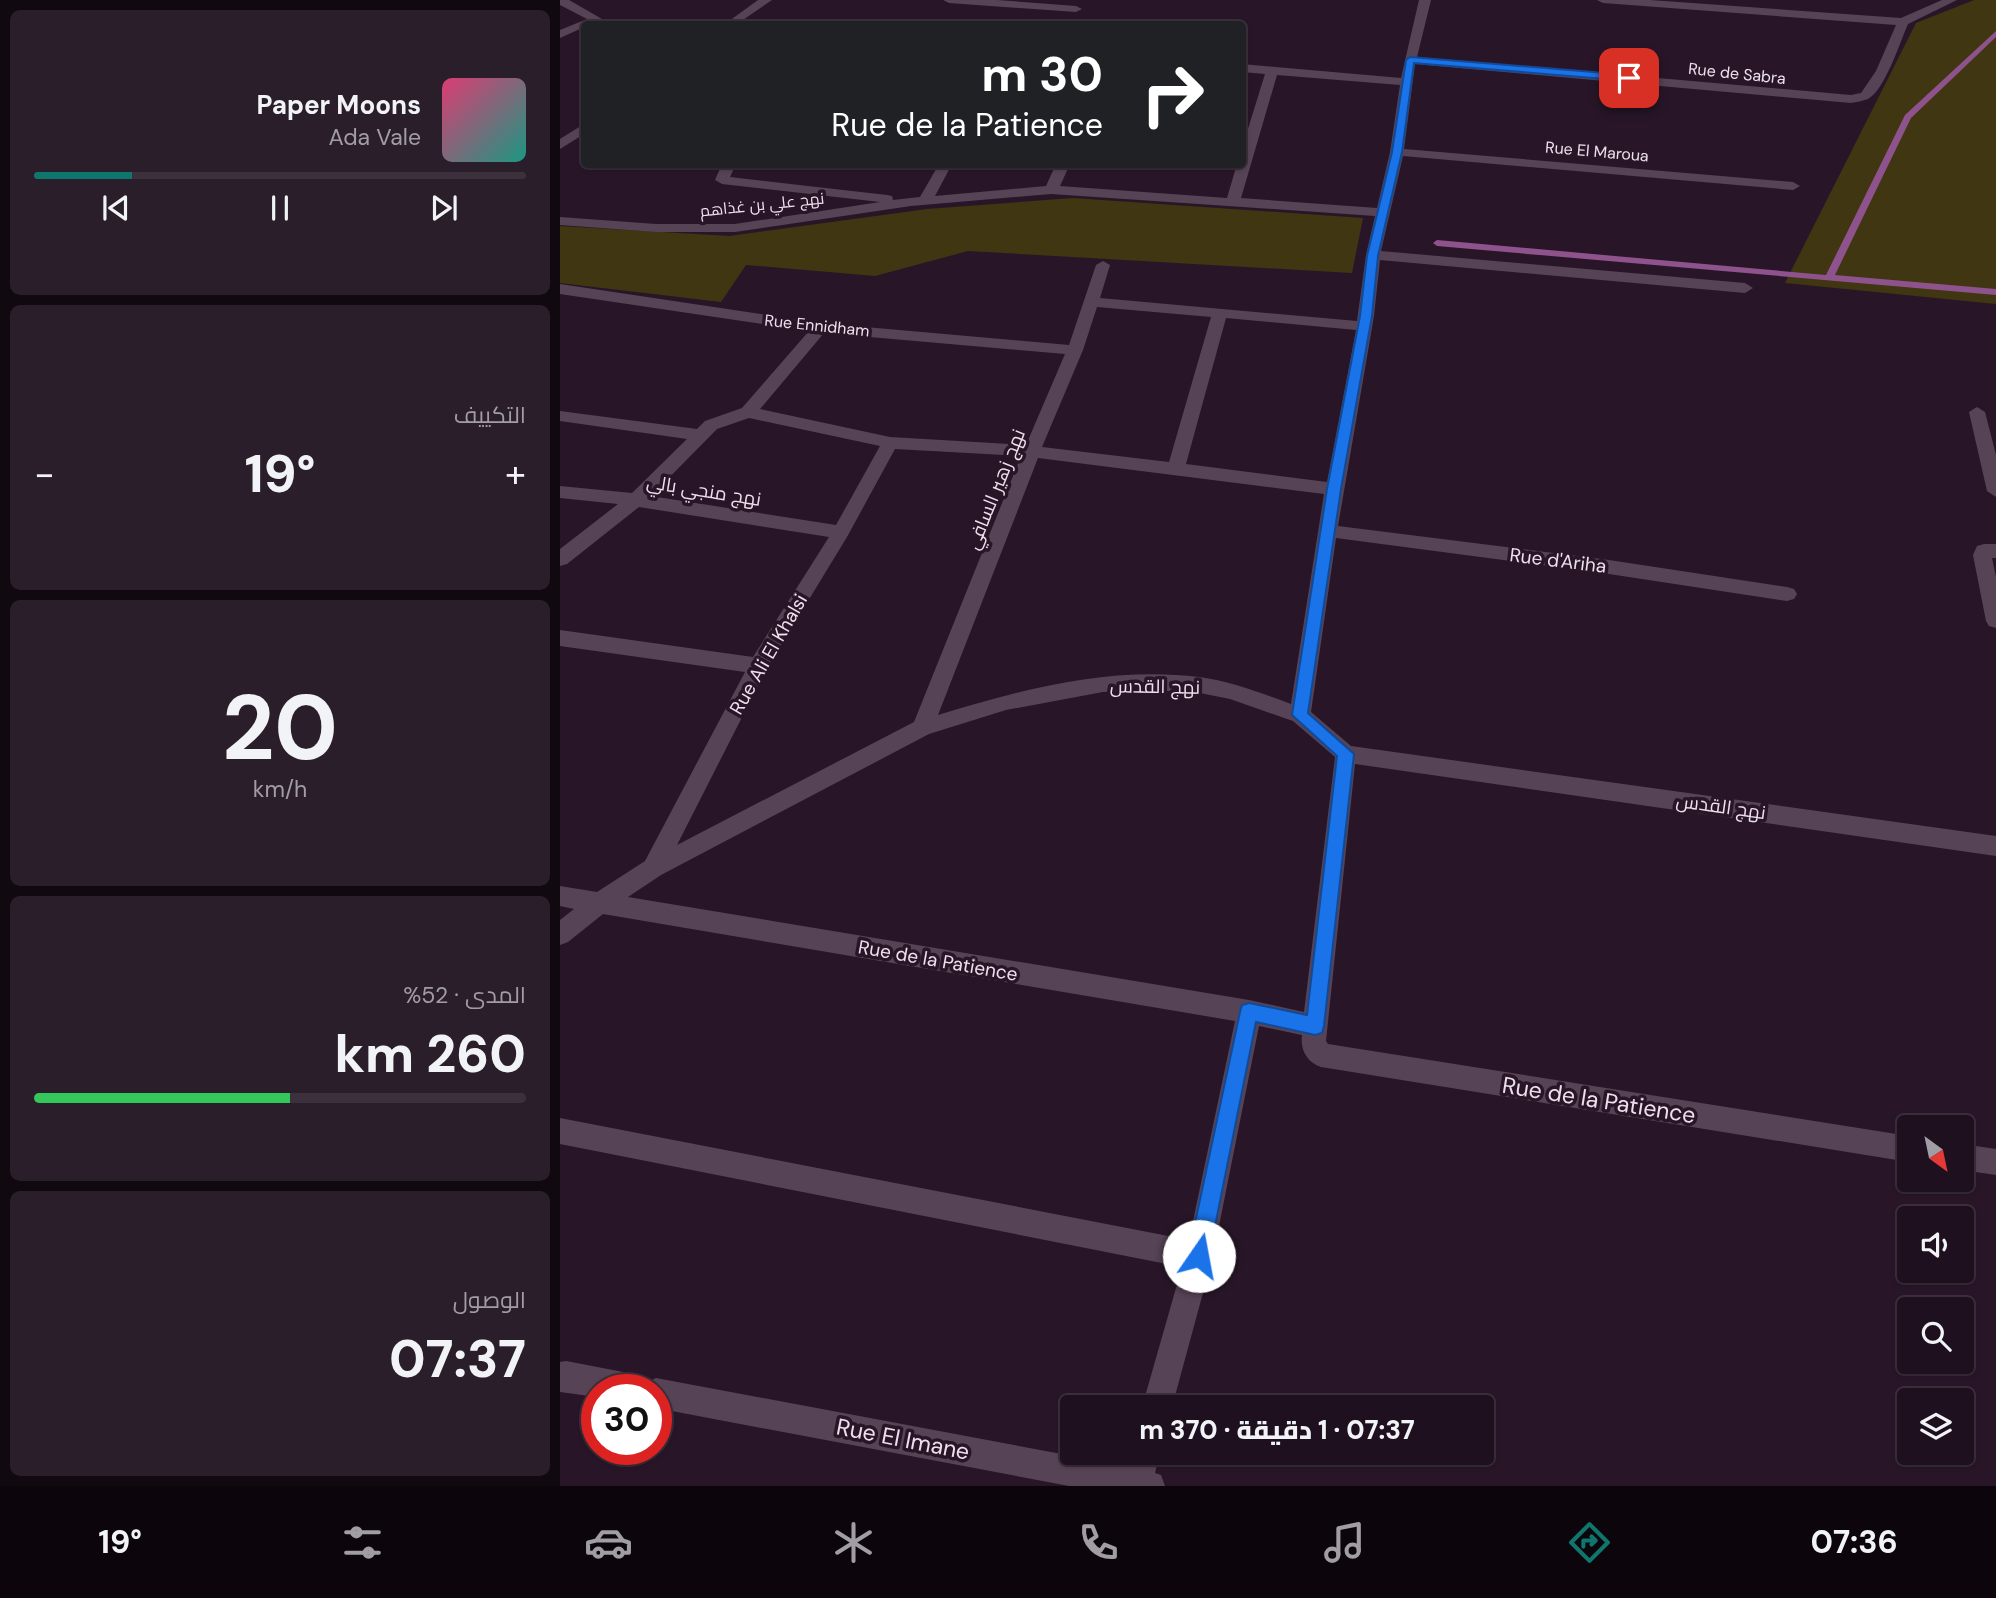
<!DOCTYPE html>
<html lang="ar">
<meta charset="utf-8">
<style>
:root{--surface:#1e101e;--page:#2b1e2b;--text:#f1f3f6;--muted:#a19da4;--line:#3c303c;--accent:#0f766e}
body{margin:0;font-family:"DM Sans",Cairo,sans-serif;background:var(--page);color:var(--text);direction:rtl;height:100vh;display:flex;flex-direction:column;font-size:26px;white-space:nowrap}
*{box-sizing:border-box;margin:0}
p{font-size:23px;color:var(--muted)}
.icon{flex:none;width:38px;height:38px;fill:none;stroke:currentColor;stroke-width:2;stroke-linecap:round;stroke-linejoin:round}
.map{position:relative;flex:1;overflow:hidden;direction:ltr}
.panel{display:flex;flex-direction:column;gap:10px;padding:10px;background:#100910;width:560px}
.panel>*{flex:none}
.hud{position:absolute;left:21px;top:21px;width:665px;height:147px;border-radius:7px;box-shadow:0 2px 5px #0004,0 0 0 2px var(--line);direction:rtl;background:#202124;color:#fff;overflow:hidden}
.needle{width:46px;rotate:147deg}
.fabs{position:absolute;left:1337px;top:1115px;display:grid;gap:14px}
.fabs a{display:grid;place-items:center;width:77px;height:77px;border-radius:7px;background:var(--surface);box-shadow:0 2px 5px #0004,0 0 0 2px var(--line);font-size:35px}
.speed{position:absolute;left:21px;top:1374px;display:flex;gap:14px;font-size:35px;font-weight:700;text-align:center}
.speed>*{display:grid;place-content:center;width:91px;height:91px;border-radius:50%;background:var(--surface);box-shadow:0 2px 5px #0004,0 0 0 2px var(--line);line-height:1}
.speed .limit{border:10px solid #d22;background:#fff;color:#111}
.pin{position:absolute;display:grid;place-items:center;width:60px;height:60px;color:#fff;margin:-30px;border-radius:14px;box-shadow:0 4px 10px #0006}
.me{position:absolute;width:77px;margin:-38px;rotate:12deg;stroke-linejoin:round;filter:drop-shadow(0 0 5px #0008)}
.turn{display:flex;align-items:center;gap:24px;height:147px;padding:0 28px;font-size:32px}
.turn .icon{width:91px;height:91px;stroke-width:2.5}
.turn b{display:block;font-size:49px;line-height:60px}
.big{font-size:52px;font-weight:800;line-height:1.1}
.panel .tile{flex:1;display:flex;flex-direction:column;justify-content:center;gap:10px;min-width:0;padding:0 24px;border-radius:10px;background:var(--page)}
.panel .dial{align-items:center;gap:0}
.dial b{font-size:91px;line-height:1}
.song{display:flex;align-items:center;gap:21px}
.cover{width:84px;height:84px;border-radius:10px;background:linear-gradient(135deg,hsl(340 70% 55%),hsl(170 70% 35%))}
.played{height:7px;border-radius:4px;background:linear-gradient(90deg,var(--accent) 20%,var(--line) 20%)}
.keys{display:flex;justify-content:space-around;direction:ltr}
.heat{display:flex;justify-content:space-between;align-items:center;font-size:38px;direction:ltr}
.charge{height:10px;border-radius:5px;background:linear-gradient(90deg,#34c759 52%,var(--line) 0)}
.trip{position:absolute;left:500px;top:1395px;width:434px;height:70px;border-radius:7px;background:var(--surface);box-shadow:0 2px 5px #0004,0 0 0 2px var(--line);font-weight:800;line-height:70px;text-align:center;direction:rtl}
.menu{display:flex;height:112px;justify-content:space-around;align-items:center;background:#0c060c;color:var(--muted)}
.menu .icon{width:49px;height:49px}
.menu .on{color:var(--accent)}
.menu b{font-size:32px;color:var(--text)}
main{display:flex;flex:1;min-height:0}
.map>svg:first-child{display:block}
.green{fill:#403611}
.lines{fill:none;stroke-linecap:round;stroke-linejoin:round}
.stream{fill:#8e528c;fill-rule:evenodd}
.minor{fill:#574356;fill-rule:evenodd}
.route{fill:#1a73e8;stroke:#114b97;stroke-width:2}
.labels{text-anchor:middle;stroke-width:7;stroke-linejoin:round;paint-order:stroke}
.far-street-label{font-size:16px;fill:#ede0ec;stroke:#281628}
.street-label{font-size:19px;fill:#ede0ec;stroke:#281628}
.near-street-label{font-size:23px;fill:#ede0ec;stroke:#281628}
</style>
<main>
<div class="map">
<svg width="1436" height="1486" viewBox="0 0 1436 1486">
<rect width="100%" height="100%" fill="#281628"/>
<g class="green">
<polygon points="1414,0 1436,0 1436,304 1225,283 1356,23"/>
<polygon points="513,198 803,218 792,273 408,251 315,276 186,265 161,302 0,283 0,226 169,236 367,209"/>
</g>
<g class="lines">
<polygon class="stream" points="1436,31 1436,37 1351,118 1275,275 1436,289 1436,295 877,246 873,243 877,240 1266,275 1345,115"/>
<g class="minor">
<polygon points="0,0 9,0 42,19 0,38 0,30 27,19 0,5"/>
<polygon points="198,0 212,0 177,24 165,24"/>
<polygon points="383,0 437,0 516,6 522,9 516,12 389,3"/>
<path d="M859,0H871L857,57L1291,95L1301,93L1316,71L1336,25L1043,3L1037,0H1090L1341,18L1382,0H1397L1348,24C1340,42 1325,90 1308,99C1303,101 1296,102 1291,103L855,64L844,149L1233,182L1240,186L1233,190L843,156L821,251L1185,283L1193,288L1185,293L820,260L814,316L778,526L1049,560L1227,587L1234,589L1237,594L1234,599L1227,601L1049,574L776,538L751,712L791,746L1436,836V856L795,764L766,1041L768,1044L1349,1136V1162L761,1067C747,1062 740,1050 742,1035L699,1026L653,1256L612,1407H582L622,1267L0,1144V1118L629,1240L675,1021L43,914L8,942L0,945V920L14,909L0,906V886L37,892L85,861L185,672L0,646V630L193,657L269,537L79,507L7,564L0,566V549L58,504L0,498V486L72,493L127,439L0,421V411L137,429L145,421L182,408L249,331L0,294V284L260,323L509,345L536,265L543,261L550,265L540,298L797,321L806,255L815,216L491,194L351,206L175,232H96L0,225V217L96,224H175L320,202L162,184L155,180L162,164H176L170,177L327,195L332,196L333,200L360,197L379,164H392L375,196L486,186L496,164H510L500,186L667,198L677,164H682V148L705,74L682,72V64L841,78ZM717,75L840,85L830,152L817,208L681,198ZM537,307L651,317L609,462L482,447L523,350ZM666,318L796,330L767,482L626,464ZM264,333L505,354L466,445L330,437L200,409ZM189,418L320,446L276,525L91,496L157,429ZM335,449L461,456L354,722L117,845L206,670L287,537ZM478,458L764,494L731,704C701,693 671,681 639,677C550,666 462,689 378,715ZM591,690L640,693L670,699L733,721L775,757L744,1012L689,1000L68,897L101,875L369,734L446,710L543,692Z"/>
<polygon points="24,124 24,134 0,149 0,139"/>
<polygon points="1417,407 1425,412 1436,455 1436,497 1427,491 1409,412"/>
<polygon points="1424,544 1436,544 1436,558 1432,558 1436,577 1436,628 1429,626 1426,621 1413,555 1417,546"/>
<polygon points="1402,1144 1436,1149 1436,1175 1402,1170"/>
<polygon points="6,1361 79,1375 90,1381 96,1378 566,1466 570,1452 600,1452 595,1473 601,1475 605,1486 509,1486 96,1408 96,1390 37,1390 37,1397 0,1392 0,1362"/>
</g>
</g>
<polygon class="route" points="850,57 1069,75 1074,78 1069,81 854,63 842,152 818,256 812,316 781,489 748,713 794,754 764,1026 762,1033 755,1035 696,1022 649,1256 646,1264 639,1267 631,1264 628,1256 680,1012 682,1005 689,1003 747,1015 777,756 732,715 767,489 800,316 807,256 832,152 846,60"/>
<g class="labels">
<g class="far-street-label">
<text transform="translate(1177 73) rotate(6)" y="6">Rue de Sabra</text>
<text transform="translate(1037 151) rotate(5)" y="6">Rue El Maroua</text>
<text transform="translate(202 204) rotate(-6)" y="6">نهج علي بن غذاهم</text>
<text transform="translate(257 325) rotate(6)" y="6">Rue Ennidham</text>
</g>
<g class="street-label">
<text transform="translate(435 489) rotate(-68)" y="7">نهج زهير السافي</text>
<text transform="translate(144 490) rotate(9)" y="7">نهج منجي بالي</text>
<text transform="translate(998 560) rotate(7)" y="7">Rue d'Ariha</text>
<text transform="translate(208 654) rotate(-60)" y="7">Rue Ali El Khalsi</text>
<text transform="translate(595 686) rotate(1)" y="7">نهج القدس</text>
<text transform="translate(1161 806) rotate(8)" y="7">نهج القدس</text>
<text transform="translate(378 960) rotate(10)" y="7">Rue de la Patience</text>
</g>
<g class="near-street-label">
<text transform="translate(1039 1100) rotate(9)" y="8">Rue de la Patience</text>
<text transform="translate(343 1439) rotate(11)" y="8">Rue El Imane</text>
</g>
</g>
</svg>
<div class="fabs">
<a><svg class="needle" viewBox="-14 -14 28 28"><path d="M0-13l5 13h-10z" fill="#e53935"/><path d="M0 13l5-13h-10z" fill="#a19da4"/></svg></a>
<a><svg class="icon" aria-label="sound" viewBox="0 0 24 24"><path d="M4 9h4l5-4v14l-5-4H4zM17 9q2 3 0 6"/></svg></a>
<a><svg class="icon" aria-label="search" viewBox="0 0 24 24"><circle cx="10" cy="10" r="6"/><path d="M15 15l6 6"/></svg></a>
<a><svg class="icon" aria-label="layers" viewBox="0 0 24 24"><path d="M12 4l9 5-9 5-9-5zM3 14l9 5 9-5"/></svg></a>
</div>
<div class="speed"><div class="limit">30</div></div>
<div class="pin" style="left:1069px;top:78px;background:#d93025"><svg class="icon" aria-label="arrive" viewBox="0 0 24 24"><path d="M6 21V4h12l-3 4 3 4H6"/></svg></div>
<svg class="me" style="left:639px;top:1256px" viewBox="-20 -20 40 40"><circle r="19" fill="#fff"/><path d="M0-13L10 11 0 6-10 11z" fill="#1a73e8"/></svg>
<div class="trip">07:37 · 1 دقيقة · 370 m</div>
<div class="hud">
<div class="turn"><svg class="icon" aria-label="right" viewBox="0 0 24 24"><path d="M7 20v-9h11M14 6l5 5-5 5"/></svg><div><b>30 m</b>Rue de la Patience</div></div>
</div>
</div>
<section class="panel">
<div class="tile">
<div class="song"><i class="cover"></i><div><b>Paper Moons</b><p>Ada Vale</p></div></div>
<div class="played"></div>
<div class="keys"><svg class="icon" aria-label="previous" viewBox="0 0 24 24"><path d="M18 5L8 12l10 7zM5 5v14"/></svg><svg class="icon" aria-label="pause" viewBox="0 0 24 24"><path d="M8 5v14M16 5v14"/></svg><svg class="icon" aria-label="next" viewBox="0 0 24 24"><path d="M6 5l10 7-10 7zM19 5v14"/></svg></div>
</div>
<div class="tile"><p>التكييف</p>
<div class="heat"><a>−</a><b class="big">19°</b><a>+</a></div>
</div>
<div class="tile dial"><b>20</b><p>km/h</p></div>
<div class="tile"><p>المدى · 52%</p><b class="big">260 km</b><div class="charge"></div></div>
<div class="tile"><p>الوصول</p><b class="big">07:37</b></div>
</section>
</main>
<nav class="menu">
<b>07:36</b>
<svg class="icon on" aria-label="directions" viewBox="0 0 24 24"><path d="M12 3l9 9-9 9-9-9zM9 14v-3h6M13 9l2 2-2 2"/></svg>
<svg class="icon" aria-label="music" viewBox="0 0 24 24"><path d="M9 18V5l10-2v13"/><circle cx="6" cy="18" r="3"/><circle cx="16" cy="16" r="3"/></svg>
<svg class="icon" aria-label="phone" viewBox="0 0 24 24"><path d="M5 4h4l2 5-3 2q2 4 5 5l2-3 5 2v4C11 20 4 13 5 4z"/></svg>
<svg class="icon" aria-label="climate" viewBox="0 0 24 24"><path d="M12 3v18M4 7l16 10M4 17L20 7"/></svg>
<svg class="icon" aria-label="car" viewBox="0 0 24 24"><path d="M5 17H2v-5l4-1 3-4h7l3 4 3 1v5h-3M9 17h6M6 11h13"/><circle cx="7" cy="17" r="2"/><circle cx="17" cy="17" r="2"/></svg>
<svg class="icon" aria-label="filters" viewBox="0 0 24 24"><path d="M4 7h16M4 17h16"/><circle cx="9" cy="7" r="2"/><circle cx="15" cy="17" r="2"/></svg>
<b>19°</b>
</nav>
